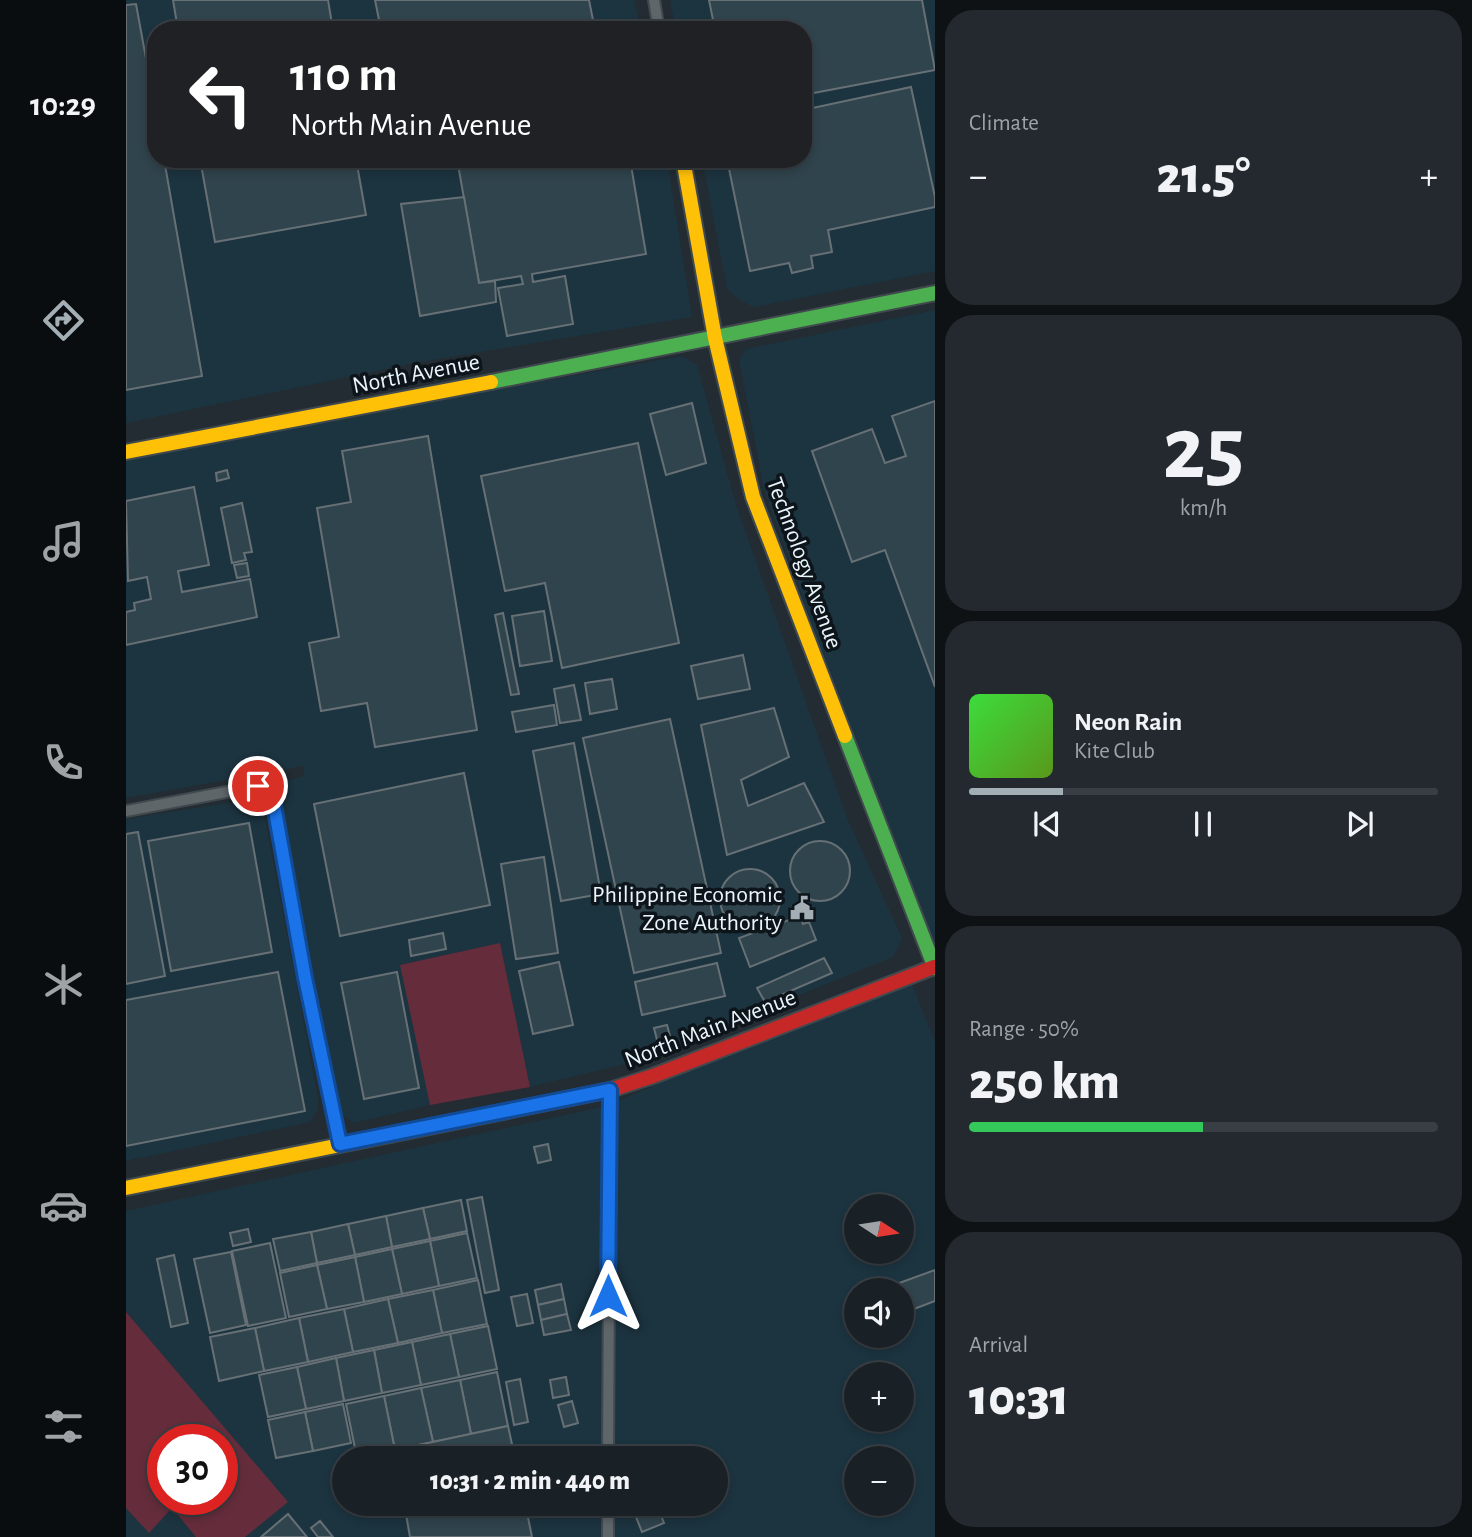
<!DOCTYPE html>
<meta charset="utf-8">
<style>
:root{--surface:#1a2126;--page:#23292e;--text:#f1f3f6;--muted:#9fa3a7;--line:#383e43;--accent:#a4afb5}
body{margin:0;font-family:"Alegreya Sans",sans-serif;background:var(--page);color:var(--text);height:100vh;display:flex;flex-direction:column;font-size:26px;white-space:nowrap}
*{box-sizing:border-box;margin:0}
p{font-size:23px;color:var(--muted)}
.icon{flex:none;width:38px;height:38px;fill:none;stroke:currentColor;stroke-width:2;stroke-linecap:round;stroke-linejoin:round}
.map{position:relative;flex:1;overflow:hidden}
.details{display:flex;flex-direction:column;gap:10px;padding:10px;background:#0e1215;width:537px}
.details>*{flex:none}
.banner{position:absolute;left:21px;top:21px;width:665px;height:147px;border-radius:28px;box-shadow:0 4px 10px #0003,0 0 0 2px var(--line);background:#202124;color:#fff;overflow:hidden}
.needle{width:46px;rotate:102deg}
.controls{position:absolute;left:718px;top:1194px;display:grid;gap:14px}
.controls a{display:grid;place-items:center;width:70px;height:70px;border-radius:50%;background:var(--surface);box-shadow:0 4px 10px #0003,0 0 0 2px var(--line);font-size:35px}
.speed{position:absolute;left:21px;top:1424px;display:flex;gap:14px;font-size:35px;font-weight:700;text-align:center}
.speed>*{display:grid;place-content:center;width:91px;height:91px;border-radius:50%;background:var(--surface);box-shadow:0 4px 10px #0003,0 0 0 2px var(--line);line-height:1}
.speed .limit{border:10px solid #d22;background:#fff;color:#111}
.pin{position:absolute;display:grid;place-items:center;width:60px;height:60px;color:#fff;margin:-30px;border:4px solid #fff;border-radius:50%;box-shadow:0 2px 7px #0007}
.me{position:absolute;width:77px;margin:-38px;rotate:0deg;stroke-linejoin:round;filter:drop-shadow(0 0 5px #0008)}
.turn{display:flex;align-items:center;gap:24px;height:147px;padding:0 28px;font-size:32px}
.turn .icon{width:91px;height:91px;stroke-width:2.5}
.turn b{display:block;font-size:49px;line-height:60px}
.big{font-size:52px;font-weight:800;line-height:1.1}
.details .card{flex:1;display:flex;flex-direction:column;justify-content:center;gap:10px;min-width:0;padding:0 24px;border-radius:28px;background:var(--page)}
.details .dial{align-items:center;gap:0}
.dial b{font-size:91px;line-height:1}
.song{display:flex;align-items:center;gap:21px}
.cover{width:84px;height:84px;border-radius:10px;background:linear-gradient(135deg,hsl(120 70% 55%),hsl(90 70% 35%))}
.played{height:7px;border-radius:4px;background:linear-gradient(90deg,var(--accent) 20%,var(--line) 20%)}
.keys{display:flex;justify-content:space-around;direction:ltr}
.heat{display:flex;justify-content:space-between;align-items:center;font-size:38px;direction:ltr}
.charge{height:10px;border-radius:5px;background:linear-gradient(90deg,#34c759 50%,var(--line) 0)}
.trip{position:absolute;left:206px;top:1446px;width:396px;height:70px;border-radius:35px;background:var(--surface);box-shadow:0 4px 10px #0003,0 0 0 2px var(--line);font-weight:800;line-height:70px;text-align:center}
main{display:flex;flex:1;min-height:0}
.dock{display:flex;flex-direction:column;width:126px;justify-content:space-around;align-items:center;background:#0a0d0f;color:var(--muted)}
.dock .icon{width:49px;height:49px}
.dock .selected{color:var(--accent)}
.dock b{font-size:32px;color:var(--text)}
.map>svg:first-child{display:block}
.built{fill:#1c3440;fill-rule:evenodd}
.green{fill:#652d3c;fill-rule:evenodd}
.building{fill:#30444d;stroke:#677075;stroke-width:2}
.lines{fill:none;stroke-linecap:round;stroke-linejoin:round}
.street-casing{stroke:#40494e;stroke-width:14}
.fast-casing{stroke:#40494e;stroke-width:18}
.slow-casing{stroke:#40494e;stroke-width:18}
.jam-casing{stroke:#40494e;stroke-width:18}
.street{stroke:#5e666a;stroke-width:10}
.fast{stroke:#4caf50;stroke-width:14}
.slow{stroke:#ffc107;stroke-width:14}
.jam{stroke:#c62828;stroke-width:14}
.route-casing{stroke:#114b97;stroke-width:18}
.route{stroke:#1a73e8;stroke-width:12}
.labels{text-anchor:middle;stroke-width:7;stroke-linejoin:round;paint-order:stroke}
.street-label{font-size:24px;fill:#eaf6fc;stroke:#0d151a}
.poi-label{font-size:24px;fill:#eaf6fc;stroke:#0d151a;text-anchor:end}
</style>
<main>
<nav class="dock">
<b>10:29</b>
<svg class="icon selected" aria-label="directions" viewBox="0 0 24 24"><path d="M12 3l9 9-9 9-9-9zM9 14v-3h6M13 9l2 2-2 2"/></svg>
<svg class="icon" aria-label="music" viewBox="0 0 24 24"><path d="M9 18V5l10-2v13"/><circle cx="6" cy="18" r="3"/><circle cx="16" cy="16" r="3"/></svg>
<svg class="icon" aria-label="phone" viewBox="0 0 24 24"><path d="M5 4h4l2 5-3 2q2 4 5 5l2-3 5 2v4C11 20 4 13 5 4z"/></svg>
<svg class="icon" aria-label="climate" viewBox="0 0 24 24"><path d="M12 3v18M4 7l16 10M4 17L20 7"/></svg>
<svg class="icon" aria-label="car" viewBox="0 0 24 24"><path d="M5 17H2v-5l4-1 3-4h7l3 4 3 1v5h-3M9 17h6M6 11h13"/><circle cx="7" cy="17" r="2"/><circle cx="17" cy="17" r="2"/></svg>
<svg class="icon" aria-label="filters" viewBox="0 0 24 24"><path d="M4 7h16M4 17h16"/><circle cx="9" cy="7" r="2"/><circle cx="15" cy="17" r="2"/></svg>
</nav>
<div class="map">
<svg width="809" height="1537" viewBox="0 0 809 1537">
<rect width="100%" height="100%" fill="#222c32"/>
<g class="built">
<polygon points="0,0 508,0 515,30 30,30 30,159 541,159 566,317 289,363 0,423"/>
<polygon points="544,0 809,0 809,271 628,307 614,300 601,289 576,159 677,159 677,30 550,30"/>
<polygon points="809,310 809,945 688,629 638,489 613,360 620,349"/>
<polygon points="556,356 571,365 611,508 722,820 776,938 772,948 767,957 507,1062 404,1087 374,943 275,965 304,1105 228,1123 211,1111 183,975 151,795 158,782 178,776 177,766 0,798 0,456"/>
<polygon points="135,798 192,1098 192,1109 184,1122 0,1161 0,819"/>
<path d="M771,982L787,986L809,1042V1537H119L161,1502L0,1312V1211L480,1106ZM730,1206H775V1251H730ZM730,1290H775V1335H730ZM730,1374H775V1419H730ZM219,1458H590V1503H219ZM730,1458H775V1503H730Z"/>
<polygon points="0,1508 23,1532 46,1508 70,1537 0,1537"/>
</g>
<g class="green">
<polygon points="374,943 404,1087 304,1105 274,965"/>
<path d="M0,1312L162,1502L119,1537H70L46,1508L23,1533L0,1508ZM37,1440H96V1500H37Z"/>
</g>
<g class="building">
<polygon points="47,0 202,0 207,30 52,30"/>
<polygon points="249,0 463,0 469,30 255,30"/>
<polygon points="583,0 796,0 809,70 677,95 677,30 589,30"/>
<polygon points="10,4 30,113 30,159 38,159 76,376 0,390 0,5"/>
<polygon points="785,87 809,197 809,207 702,230 706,252 685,256 687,268 666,273 663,263 624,271 601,159 677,159 677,110"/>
<polygon points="74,159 230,159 240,215 89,242"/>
<polygon points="331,159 504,159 520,254 406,274 407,282 439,276 447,324 381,336 372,288 397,284 395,276 353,283"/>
<polygon points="338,197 353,283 369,281 370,302 294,316 275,204"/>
<polygon points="809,401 809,687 759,550 726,562 686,451 746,429 759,463 780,456 766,416"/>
<polygon points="566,403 580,463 540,475 524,414"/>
<polygon points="302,436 351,730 249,747 241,703 195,711 183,643 213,637 191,508 225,502 216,451"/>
<polygon points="512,443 553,643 436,668 419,583 379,591 355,476"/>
<polygon points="101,470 103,478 91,481 90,473"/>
<polygon points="68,487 83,565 52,571 56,592 124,579 131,617 0,645 0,612 9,610 8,603 25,599 21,577 2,581 0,501"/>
<polygon points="116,503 126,552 118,553 120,560 106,563 95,508"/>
<polygon points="121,563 123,576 111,578 108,565"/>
<polygon points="418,611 426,661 394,666 386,616"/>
<polygon points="377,613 393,694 385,695 369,615"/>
<polygon points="617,655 624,689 572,699 565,666"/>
<polygon points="486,679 491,709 464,714 459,683"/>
<polygon points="448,685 455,720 434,723 428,689"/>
<polygon points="428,705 431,725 390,732 386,712"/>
<polygon points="648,708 663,757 615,780 622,806 678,783 698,822 601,855 575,725"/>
<polygon points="544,719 595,953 508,973 457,738"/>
<polygon points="448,743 475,894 435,901 407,751"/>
<polygon points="338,773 364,905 214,936 188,804"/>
<polygon points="123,823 146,952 45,971 22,841"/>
<polygon points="12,832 39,976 0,984 0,834"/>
<circle cx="694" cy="871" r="30"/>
<polygon points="418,857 432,953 390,959 375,864"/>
<circle cx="624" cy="899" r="30"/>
<polygon points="674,916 677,924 683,922 690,940 624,967 613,938"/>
<polygon points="317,933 320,949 285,956 283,940"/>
<polygon points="698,958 706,973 639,1002 631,988"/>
<polygon points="433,962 447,1025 407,1034 393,971"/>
<polygon points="591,963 599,996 516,1015 509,982"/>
<polygon points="152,972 179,1111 0,1146 0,1000"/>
<polygon points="271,972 293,1088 238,1099 215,983"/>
<polygon points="541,1025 544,1036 531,1040 528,1028"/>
<polygon points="422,1144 425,1160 412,1163 408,1147"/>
<polygon points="356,1197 373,1290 359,1293 341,1200"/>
<polygon points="335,1200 341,1231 304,1239 297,1208"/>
<polygon points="297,1208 304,1239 266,1247 260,1216"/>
<polygon points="260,1216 266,1247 229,1255 222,1224"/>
<polygon points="222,1224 229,1255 191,1263 185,1232"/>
<polygon points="122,1229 125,1242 107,1246 104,1233"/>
<polygon points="185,1232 191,1263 154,1271 147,1239"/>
<polygon points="341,1233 351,1278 313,1286 304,1241"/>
<polygon points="304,1241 313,1286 276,1294 266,1249"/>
<polygon points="144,1243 160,1318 122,1326 106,1251"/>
<polygon points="266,1249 276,1294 238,1302 229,1257"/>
<polygon points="105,1252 120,1325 84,1333 68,1259"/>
<polygon points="48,1255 62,1323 45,1327 31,1259"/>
<polygon points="229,1257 238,1302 201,1309 191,1265"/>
<polygon points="191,1265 201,1309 163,1317 154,1273"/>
<polygon points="809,1270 809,1301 775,1314 775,1290 754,1290"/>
<polygon points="352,1280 361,1324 316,1333 307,1290"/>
<polygon points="435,1284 438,1299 412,1305 409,1290"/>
<polygon points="307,1290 316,1333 272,1343 262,1299"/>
<polygon points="401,1294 407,1323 391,1326 385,1297"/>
<polygon points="262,1299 272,1343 227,1352 218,1309"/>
<polygon points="438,1299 441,1314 415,1320 412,1305"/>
<polygon points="218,1309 227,1352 182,1362 173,1318"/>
<polygon points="441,1314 445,1330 418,1335 415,1320"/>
<polygon points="173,1318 182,1362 138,1371 129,1328"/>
<polygon points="362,1326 371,1369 333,1377 324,1334"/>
<polygon points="129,1328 138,1371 93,1381 84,1337"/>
<polygon points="324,1334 333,1377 295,1385 286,1342"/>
<polygon points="286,1342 295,1385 256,1393 248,1350"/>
<polygon points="248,1350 256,1393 218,1401 210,1358"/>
<polygon points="210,1358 218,1401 180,1409 171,1367"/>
<polygon points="171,1367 180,1409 142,1417 133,1375"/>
<polygon points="371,1372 382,1426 345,1434 334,1380"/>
<polygon points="440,1377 443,1395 427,1398 424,1380"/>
<polygon points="394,1379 402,1422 388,1425 380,1382"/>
<polygon points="334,1380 345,1434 307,1442 295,1388"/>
<polygon points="295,1388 307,1442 269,1450 258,1396"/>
<polygon points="258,1396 269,1450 231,1458 220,1404"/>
<polygon points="446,1401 452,1423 438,1427 432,1405"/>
<polygon points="217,1404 225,1443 187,1451 179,1412"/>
<polygon points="179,1412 187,1451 150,1458 142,1420"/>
<polygon points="382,1426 389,1458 270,1458 269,1450"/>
<polygon points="278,1503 399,1503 406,1537 284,1537"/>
<polygon points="530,1503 538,1523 516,1532 508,1512"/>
<polygon points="162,1514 181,1537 135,1537"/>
<polygon points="194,1521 207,1537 192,1537 185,1528"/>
</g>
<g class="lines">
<g class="street-casing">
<g id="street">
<polyline points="528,0 533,30"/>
<polyline points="0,811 132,786 141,788 146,794 179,978 214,1144"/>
<polyline points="482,1458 484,1090"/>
<polyline points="482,1537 482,1503"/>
</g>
</g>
<g class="fast-casing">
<g id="fast">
<polyline points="365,382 809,293"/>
<polyline points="719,736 809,968"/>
</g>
</g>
<g class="slow-casing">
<g id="slow">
<polyline points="557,159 589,338 627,497 719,736"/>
<polyline points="0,452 365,382"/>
<polyline points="0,1188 264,1135"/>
</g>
</g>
<g class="jam-casing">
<polyline id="jam" points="264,1135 484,1090 527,1076 808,967"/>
</g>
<use href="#street" class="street"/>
<use href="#fast" class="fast"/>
<use href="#slow" class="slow"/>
<use href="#jam" class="jam"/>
</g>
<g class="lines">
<g class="route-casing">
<polyline id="route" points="132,786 141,788 146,794 179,978 214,1144 484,1090 482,1296"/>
</g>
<use href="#route" class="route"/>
</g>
<defs>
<g id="civic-bare" transform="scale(1.89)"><path d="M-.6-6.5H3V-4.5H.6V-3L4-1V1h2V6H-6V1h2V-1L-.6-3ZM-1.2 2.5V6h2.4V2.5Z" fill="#a4afb5" stroke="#0d151a" stroke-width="2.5" paint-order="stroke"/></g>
</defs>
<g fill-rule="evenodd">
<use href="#civic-bare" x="676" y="908"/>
</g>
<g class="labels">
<g class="street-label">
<text transform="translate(290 373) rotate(-11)" y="8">North Avenue</text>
<text transform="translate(679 563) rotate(70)" y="8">Technology Avenue</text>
<text transform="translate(584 1028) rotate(-21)" y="8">North Main Avenue</text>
</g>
<g class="poi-label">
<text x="656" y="902">Philippine Economic<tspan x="656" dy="28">Zone Authority</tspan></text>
</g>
</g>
</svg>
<div class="controls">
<a><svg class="needle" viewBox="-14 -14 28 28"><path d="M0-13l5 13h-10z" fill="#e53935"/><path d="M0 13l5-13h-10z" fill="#9fa3a7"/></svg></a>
<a><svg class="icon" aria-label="sound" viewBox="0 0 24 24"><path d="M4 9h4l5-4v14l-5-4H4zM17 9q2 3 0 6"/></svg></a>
<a>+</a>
<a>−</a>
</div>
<div class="speed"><div class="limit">30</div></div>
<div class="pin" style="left:132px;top:786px;background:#d93025"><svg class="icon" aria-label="arrive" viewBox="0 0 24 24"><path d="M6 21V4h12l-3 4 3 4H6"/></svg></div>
<svg class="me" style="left:482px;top:1296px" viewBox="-20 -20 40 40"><path d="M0-17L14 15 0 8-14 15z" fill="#1a73e8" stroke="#fff" stroke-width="4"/></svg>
<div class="trip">10:31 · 2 min · 440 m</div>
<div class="banner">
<div class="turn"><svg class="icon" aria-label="left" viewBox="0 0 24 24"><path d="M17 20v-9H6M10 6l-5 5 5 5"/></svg><div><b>110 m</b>North Main Avenue</div></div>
</div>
</div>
<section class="details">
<div class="card"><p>Climate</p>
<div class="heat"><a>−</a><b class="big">21.5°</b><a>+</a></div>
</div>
<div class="card dial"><b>25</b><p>km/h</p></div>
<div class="card">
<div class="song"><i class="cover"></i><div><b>Neon Rain</b><p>Kite Club</p></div></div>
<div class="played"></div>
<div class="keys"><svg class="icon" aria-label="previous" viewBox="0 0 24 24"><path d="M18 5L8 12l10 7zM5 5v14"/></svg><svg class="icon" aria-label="pause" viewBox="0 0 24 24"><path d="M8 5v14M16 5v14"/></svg><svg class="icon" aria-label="next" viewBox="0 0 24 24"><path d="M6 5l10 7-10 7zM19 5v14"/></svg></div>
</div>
<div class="card"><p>Range · 50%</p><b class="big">250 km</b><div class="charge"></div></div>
<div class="card"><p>Arrival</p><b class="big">10:31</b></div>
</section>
</main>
